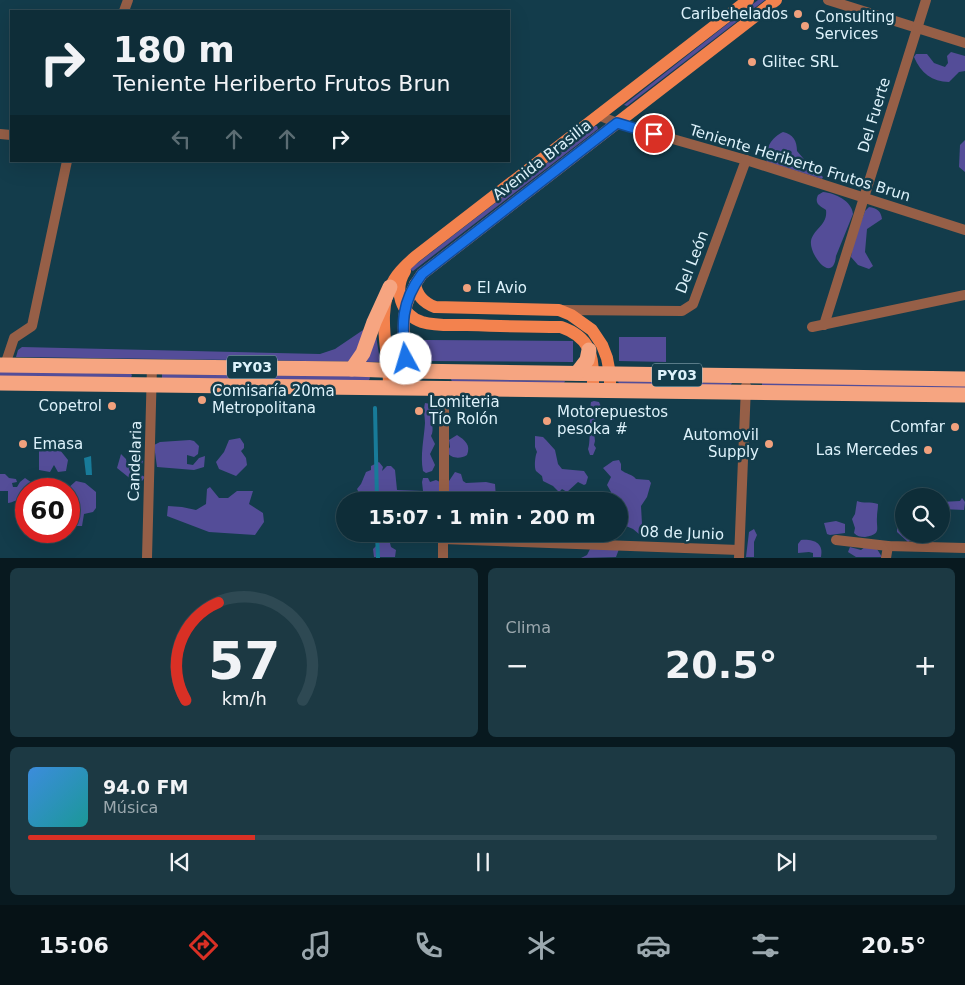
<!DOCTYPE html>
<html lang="es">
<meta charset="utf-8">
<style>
:root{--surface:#0e2d38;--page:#1c3943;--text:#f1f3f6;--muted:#9ba8ae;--line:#2e4953;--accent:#d93025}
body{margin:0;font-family:"DejaVu Sans",sans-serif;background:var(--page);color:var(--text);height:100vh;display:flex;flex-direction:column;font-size:19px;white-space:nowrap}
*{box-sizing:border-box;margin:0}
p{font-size:16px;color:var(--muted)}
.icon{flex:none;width:28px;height:28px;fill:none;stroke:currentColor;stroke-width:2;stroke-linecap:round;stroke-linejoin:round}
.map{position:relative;height:558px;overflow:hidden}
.details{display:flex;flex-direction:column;gap:10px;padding:10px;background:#08191f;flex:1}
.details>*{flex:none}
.top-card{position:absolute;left:10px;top:10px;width:500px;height:152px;border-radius:0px;box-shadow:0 5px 20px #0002,0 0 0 1px var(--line);background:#0e2d38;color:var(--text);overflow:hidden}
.buttons{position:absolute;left:895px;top:488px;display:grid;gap:10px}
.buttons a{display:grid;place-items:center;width:55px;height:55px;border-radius:50%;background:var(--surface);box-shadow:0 5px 20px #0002,0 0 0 1px var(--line);font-size:25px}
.speed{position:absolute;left:15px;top:478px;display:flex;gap:10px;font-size:25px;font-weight:700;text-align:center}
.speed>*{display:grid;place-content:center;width:65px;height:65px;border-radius:50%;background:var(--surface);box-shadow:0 5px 20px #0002,0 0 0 1px var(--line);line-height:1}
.speed .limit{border:8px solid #d22;background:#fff;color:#111}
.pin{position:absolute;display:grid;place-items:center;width:42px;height:42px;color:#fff;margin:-21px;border:2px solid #fff;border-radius:50%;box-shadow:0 1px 5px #0007}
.me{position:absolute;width:55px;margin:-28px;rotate:354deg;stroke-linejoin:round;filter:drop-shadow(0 0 4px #0008)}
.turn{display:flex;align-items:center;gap:18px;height:105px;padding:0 20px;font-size:22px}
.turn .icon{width:65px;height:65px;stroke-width:2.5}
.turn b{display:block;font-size:35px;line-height:42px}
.lanes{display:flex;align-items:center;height:48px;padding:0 20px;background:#0003;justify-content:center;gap:25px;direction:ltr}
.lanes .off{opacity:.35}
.big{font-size:38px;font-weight:600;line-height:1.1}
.details .widget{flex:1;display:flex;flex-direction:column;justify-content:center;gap:8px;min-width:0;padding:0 18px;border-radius:8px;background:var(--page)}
.details .dial{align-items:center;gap:0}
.dial svg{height:130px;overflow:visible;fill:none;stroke:var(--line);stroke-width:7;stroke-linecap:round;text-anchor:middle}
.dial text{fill:var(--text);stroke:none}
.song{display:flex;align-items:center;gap:15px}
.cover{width:60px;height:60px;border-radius:8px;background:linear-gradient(135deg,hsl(210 70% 55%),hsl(180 70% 35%))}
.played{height:5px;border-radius:2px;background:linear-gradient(90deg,var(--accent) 25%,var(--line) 25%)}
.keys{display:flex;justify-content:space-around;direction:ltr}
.heat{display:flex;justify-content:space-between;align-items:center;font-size:28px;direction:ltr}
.details .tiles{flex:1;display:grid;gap:10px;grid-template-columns:1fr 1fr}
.widget:last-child{grid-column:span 2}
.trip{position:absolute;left:336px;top:492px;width:292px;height:50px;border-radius:25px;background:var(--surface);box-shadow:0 5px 20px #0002,0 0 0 1px var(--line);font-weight:600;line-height:50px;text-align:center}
.tab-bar{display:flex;height:80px;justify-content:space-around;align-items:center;background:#061216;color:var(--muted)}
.tab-bar .icon{width:35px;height:35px}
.tab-bar .on{color:var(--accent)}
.tab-bar b{font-size:22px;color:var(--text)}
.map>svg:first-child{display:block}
.green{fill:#544d98}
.water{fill:#187b99}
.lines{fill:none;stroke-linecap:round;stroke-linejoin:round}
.stream{stroke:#187b99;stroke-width:4}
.street{stroke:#965f47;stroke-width:10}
.primary{stroke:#f3824e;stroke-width:12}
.highway{stroke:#f6a581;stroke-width:15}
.route-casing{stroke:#114b97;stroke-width:12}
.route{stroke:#1a73e8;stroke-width:9}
.poi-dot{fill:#f1a17d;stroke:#133c4b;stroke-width:2}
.labels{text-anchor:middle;stroke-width:5;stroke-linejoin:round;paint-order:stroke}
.shield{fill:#133c4b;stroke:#a0bbc6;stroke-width:1}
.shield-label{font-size:14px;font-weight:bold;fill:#ddf2fb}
.poi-label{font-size:15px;fill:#ddf2fb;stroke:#133c4b;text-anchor:start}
.street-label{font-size:15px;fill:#ddf2fb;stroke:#133c4b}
</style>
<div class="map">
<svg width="965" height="558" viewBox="0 0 965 558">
<rect width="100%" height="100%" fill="#133c4b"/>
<g class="green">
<polygon points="758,0 765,0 627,106 624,105"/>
<path d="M951,52L965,56V71L959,72L949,82C932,82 921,73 914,57L916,54H927L934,63L945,67L948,63L947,56Z"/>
<polygon points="595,126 597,126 598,129 413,271 411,270 411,268"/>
<path d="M783,132C793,134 797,141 797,151L808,164L823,177L822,179L767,162C764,149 772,137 783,132Z"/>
<polygon points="965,140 965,172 959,167 960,145"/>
<path d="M823,192C835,193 852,201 853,214L836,256C833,285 809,255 811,241C813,229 828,225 826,210C820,206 814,204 818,195Z"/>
<path d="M869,207C877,208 881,211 882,219L867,229L865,252L873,266L869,269L858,265L851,257L853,243L865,211Z"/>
<polygon points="366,328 376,336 380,360 379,362 16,357 18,350 22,347 320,354 335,349"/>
<polygon points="619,337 666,337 666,362 619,361"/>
<polygon points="424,340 573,341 573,362 424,361"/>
<polygon points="0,371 131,374 132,375 131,378 0,377"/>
<polygon points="162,374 369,376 370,378 368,382 162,378"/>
<polygon points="451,379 565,381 564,383 452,382"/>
<polygon points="618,381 732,383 730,386 619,384"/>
<polygon points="762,382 965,385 965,389 762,386"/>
<path d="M594,401L599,402L602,409C598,416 592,419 596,429L594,432L595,441L594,445L596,448L593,455H590L588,449C591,443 589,413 591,402Z"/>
<path d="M425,403L436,405L439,412L437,415H433C430,422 435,429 431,436L435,444L430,454L435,465L432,471L426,473L423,471C420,455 424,439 425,423C425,416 423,411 425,403Z"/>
<path d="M457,435C465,440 471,445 467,455C461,459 451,459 447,452L450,447L449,440Z"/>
<path d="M535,436L543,437L546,440L555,450L558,464L562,469L584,471L588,477L586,484L584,485L578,482L567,492L562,489L559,492L553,486L543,481L542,476C540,474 538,473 536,471C534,467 535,456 537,452L535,447Z"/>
<polygon points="240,438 244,444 244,448 241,451 246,458 247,465 236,476 219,469 216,462 224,452 229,440"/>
<polygon points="190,440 194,441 199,446 198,454 194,457 187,455 187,464 193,465 199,458 205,456 204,467 194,470 157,467 154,445 160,442"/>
<polygon points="39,443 60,450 68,460 66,471 58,472 54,465 50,472 39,470"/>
<polygon points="121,454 126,459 127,465 134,469 139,459 143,461 139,474 145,477 142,481 132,480 117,468"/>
<path d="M619,460L621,464V470C626,474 632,474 636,479L649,480L651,483L647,497L641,506L642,524L645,528L643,533L639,534L633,529L621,524L620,525V501H607L611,492L607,485L611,477L603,468L613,461Z"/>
<polygon points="379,462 383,467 382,471 387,466 391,466 395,470 397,490 423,491 422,482 423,478 428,478 430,482 436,480 440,482 441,491 434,501 363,501 363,493 359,493 357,489 361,484 366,472 371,470 371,466"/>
<polygon points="455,472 461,474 463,481 466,483 486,482 495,484 496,498 493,501 476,501 475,497 471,500 464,497 461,498 451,492 449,494 449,481"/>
<path d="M0,474H5L9,478L16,479L17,482L12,483L13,487H17L20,482L25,478L35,485L36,489H26V497C20,498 12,503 8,503V491H0Z"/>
<polygon points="76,481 85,483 96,492 96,508 93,512 84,514 82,526 69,526 69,489 67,489"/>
<polygon points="210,487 219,498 228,498 237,491 253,491 249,504 263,513 264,522 255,535 209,532 167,516 168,506 182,507 196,510 206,504 207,489"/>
<polygon points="962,498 965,502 964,510 941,509 941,502 960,501"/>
<path d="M857,501C863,504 870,501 878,504C878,509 877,512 877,517C876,529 882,534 865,537C860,537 857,536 854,533L855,528L852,519L855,514Z"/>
<polygon points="897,516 904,516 904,534 923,534 908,542 897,532 897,524 895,521"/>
<polygon points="836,521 845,524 845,533 830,535 827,534 824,523"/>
<polygon points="754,529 757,535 754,542 754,557 746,557 749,532"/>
<polygon points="384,538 389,539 391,547 396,550 395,557 374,557 373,549"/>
<path d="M801,540C814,539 824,543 821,557H813V553L809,552L798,553V544Z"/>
<polygon points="850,547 861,550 865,547 877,549 882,557 856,557 848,552"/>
<polygon points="590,549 619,549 616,557 581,558 587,555"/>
</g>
<polygon class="water" points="91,456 92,475 86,475 84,458"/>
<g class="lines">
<g class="stream">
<polyline points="375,408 377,501"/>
<polyline points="377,534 378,558"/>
</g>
<g class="street">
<polyline points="828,0 965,43"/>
<polyline points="124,11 128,0"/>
<polyline points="598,115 617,123 746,160 965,230"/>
<polyline points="0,134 11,135"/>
<polyline points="562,310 682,311 693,304 746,160"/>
<polyline points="824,325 926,0"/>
<polyline points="812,327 965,295"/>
<polyline points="5,365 14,338 32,326 67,161"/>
<polyline points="444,501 444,388"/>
<polyline points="443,539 739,550"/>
<polyline points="836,540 888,546 965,548"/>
<polyline points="147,558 152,366"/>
<polyline points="443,558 443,534"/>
<polyline points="739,558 746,386"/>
<polyline points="886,558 888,546"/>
</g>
<g class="primary">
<path d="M405,271C393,290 401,315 422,322C435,326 451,325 464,325C497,326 529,327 561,327C590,337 594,355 593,383"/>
<path d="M415,284C417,296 424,303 435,307L559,310L571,315L592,330L602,345L607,358L610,374V390"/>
<path d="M389,388C390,354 374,311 394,280C399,271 407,264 415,257L748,0"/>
<path d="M407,388C408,343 392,315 422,274L776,0"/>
</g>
<g class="highway">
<polyline points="0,365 352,369 408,371 965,379"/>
<polyline points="352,369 363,353 374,322 390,287"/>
<polyline points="577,373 587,360 589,350"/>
<polyline points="0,383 965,395"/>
</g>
</g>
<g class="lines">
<g class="route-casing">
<path id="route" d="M406,359C401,325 401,302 422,274L617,123L654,134"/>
</g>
<use href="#route" class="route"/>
</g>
<g class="poi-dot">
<circle cx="798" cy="14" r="5"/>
<circle cx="805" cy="26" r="5"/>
<circle cx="752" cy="62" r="5"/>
<circle cx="467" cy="288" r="5"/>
<circle cx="202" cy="400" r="5"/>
<circle cx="112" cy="406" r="5"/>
<circle cx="419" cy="411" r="5"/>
<circle cx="547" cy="421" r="5"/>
<circle cx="955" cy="427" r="5"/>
<circle cx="23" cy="444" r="5"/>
<circle cx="769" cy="444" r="5"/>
<circle cx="928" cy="450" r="5"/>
</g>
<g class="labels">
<g class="shield">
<rect x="227" y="355.5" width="50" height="23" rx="4"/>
<rect x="652" y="363.5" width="50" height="23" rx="4"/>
</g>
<g class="shield-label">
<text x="252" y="372">PY03</text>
<text x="677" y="380">PY03</text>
</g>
<g class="poi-label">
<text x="788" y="19" text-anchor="end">Caribehelados</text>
<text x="815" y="22">Consulting<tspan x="815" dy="17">Services</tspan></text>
<text x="762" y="67">Glitec SRL</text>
<text x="477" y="293">El Avio</text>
<text x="212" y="396">Comisaría 20ma<tspan x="212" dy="17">Metropolitana</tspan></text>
<text x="429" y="407">Lomiteria<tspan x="429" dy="17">Tío Rolón</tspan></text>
<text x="102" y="411" text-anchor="end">Copetrol</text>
<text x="557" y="417">Motorepuestos<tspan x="557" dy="17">pesoka #</tspan></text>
<text x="945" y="432" text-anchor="end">Comfar</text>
<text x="759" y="440" text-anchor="end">Automovil<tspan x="759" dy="17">Supply</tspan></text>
<text x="33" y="449">Emasa</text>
<text x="918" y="455" text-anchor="end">Las Mercedes</text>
</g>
<g class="street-label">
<text transform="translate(874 115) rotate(-73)" y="5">Del Fuerte</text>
<text transform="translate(542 160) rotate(-38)" y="5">Avenida Brasilia</text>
<text transform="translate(800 163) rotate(17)" y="5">Teniente Heriberto Frutos Brun</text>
<text transform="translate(692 262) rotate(-69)" y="5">Del León</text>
<text transform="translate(135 461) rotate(-88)" y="5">Candelaria</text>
<text transform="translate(682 533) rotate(2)" y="5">08 de Junio</text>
</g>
</g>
</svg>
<div class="buttons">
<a><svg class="icon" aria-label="search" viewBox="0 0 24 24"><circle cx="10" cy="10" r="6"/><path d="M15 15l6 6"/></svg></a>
</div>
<div class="speed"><div class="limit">60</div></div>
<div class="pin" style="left:654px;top:134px;background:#d93025"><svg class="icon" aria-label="arrive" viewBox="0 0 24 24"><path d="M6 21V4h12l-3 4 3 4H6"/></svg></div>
<svg class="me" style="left:406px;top:359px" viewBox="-20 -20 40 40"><circle r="19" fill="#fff"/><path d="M0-13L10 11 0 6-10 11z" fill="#1a73e8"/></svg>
<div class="trip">15:07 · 1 min · 200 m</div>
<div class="top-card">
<div class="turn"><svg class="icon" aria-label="right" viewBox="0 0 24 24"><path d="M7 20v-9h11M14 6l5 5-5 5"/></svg><div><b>180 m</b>Teniente Heriberto Frutos Brun</div></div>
<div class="lanes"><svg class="icon off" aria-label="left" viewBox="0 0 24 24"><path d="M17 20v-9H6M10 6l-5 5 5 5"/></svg><svg class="icon off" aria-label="ahead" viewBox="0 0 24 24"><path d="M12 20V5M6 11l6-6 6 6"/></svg><svg class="icon off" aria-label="ahead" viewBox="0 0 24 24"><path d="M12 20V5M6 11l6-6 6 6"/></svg><svg class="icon" aria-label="right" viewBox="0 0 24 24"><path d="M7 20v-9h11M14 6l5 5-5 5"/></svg></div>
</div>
</div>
<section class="details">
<div class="tiles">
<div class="widget dial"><svg viewBox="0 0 100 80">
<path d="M14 69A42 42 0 1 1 86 69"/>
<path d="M14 69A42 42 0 0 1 34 9" stroke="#d93025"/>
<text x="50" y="56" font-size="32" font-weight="700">57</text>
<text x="50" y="72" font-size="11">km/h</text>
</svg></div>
<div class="widget"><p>Clima</p>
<div class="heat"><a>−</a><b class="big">20.5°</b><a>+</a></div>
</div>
<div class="widget">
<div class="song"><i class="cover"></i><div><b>94.0 FM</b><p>Música</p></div></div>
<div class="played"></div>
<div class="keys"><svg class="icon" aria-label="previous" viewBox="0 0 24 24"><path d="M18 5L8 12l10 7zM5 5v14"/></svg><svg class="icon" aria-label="pause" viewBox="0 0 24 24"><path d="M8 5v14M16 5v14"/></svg><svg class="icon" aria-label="next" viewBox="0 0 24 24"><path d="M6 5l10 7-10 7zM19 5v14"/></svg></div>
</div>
</div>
</section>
<nav class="tab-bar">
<b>15:06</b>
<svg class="icon on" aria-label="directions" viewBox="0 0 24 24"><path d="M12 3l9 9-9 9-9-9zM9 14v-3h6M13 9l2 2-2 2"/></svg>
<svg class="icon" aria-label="music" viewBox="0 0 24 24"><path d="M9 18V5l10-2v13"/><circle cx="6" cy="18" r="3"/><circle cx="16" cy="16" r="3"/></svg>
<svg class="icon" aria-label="phone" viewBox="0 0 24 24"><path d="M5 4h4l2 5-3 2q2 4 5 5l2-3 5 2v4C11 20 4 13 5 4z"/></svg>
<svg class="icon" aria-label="climate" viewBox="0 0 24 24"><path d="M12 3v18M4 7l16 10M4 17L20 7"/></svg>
<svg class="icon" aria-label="car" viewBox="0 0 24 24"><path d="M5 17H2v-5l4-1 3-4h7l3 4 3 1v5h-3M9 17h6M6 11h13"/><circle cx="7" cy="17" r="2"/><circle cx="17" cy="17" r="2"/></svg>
<svg class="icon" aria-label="filters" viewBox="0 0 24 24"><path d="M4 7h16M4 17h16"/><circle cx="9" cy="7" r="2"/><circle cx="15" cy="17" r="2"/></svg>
<b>20.5°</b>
</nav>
